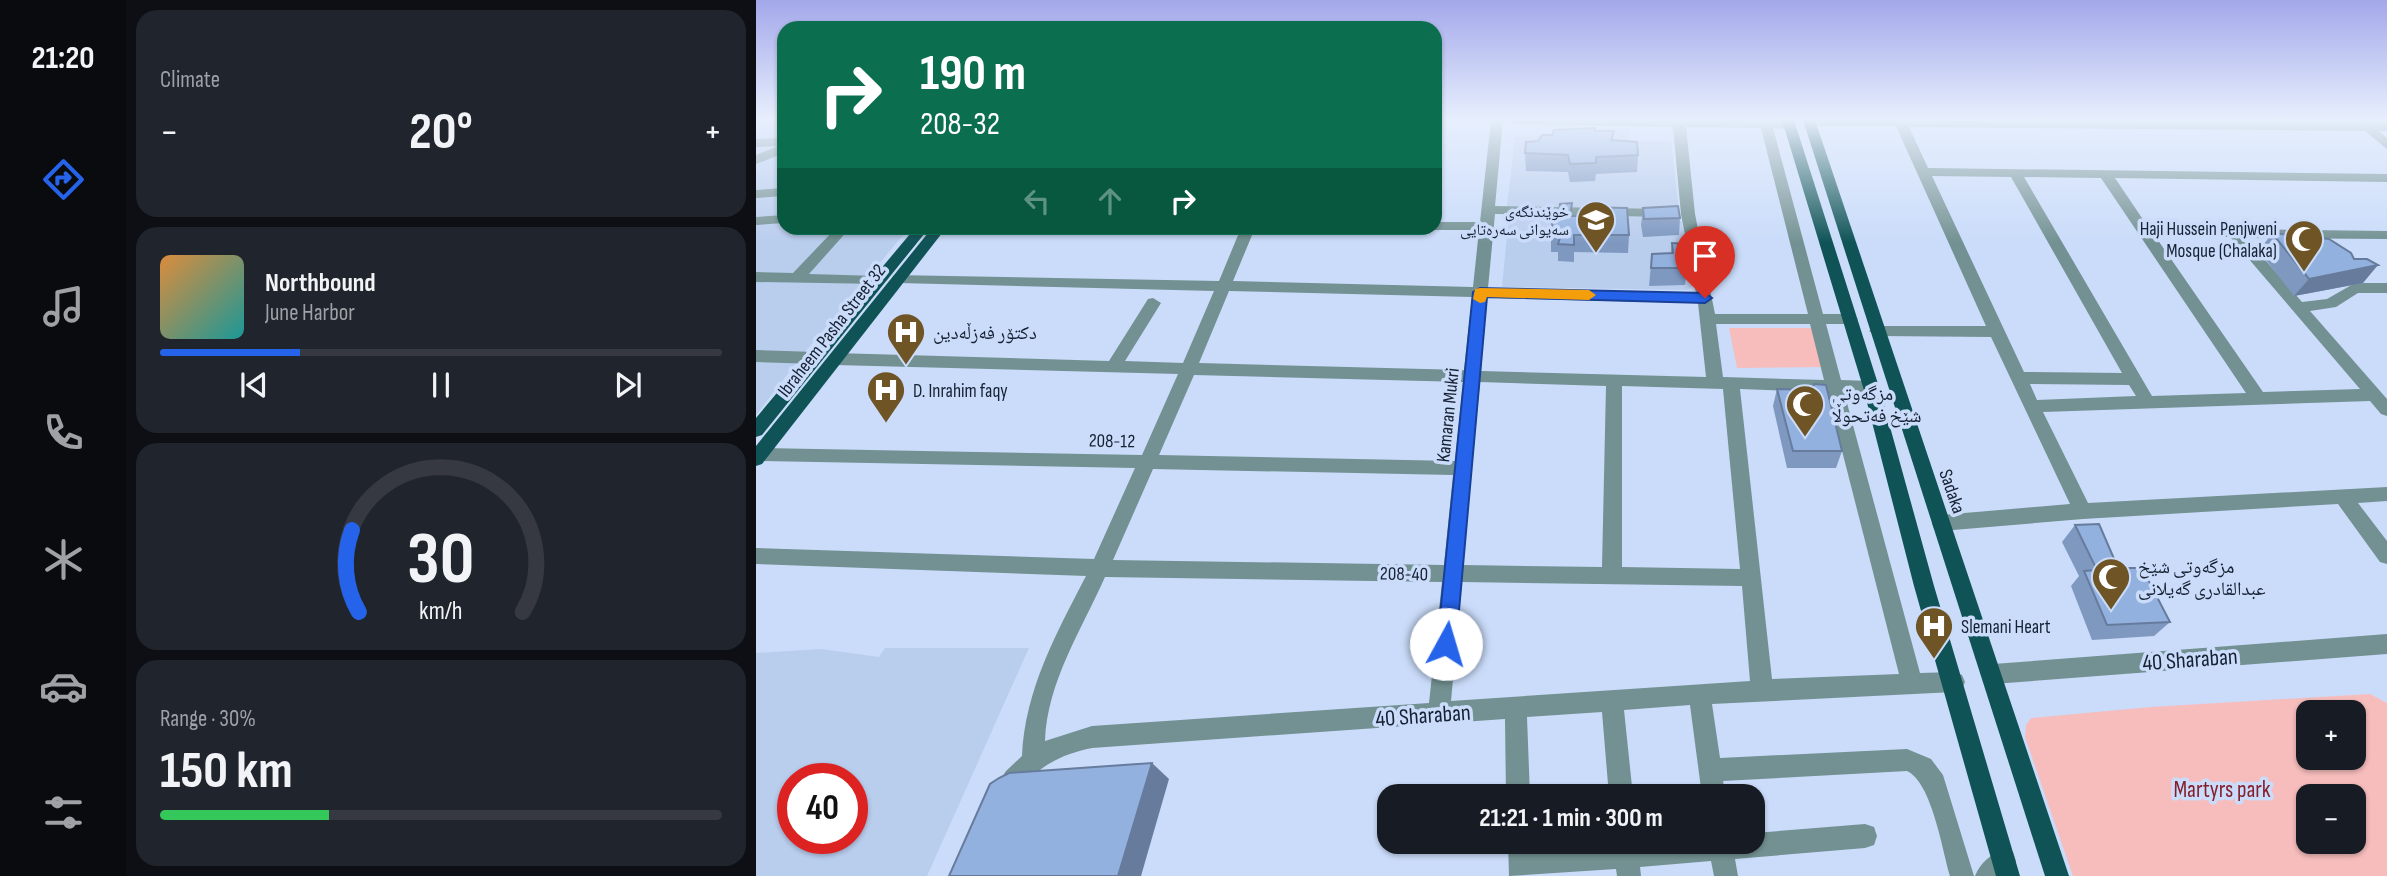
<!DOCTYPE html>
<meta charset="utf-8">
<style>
:root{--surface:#171b24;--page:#20242c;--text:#f1f3f6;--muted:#9ea1a6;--line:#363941;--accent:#2563eb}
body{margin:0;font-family:"Sofia Sans Condensed","Noto Naskh Arabic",sans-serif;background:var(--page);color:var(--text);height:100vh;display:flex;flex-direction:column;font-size:26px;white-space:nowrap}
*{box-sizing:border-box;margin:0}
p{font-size:23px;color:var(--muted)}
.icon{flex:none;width:38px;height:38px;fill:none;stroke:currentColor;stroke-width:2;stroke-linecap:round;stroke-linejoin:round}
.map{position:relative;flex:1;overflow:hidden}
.side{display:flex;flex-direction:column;gap:10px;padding:10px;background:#0d0f14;width:630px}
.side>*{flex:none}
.hud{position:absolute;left:21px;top:21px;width:665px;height:214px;border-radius:21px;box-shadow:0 2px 5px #0004;background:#0b6e4f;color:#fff;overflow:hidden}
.controls{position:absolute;left:1540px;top:700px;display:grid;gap:14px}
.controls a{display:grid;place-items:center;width:70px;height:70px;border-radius:14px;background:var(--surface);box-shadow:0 2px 5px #0004;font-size:35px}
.speed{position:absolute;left:21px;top:763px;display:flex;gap:14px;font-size:35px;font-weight:700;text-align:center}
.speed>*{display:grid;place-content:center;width:91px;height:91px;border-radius:50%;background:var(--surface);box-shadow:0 2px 5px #0004;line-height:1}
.speed .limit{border:10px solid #d22;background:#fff;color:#111}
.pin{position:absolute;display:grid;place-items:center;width:60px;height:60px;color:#fff;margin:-72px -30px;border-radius:50% 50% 50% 0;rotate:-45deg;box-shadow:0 0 7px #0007}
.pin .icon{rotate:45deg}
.me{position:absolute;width:77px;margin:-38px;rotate:6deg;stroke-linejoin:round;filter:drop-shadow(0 0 5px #0008)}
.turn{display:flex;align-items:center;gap:24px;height:147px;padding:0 28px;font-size:32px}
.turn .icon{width:91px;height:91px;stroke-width:2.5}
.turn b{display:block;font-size:49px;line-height:60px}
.lanes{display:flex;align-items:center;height:66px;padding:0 28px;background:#0003;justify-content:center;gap:35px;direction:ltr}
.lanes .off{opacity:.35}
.big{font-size:52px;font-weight:700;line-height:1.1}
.side .widget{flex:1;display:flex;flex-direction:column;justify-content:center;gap:10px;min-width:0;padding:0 24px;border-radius:21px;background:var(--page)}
.side .dial{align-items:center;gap:0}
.dial svg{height:182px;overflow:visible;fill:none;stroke:var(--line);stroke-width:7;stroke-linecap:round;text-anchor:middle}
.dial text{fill:var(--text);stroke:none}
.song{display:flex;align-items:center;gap:21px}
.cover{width:84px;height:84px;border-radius:10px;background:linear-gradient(135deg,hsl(30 70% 55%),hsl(180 70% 35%))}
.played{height:7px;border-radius:4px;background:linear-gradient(90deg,var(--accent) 25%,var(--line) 25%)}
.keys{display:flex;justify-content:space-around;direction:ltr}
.heat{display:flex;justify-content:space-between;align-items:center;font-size:38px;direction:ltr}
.charge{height:10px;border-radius:5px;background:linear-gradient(90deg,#34c759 30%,var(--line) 0)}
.trip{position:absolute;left:621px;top:784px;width:388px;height:70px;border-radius:21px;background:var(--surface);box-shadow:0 2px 5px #0004;font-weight:700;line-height:70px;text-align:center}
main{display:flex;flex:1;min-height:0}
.tabs{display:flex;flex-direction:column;width:126px;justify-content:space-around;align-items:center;background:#090b0e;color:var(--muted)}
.tabs .icon{width:49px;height:49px}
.tabs .active{color:var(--accent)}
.tabs b{font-size:32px;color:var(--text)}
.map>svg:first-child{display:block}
.built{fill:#b9cded;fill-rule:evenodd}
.green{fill:#f6bdbc;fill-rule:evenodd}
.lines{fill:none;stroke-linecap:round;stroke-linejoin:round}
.minor{fill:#739192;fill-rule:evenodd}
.major{fill:#0f5356;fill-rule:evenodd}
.wall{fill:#7e98c0}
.shaded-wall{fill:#677c9c}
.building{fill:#93b1df;stroke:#677c9c;stroke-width:2}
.route{fill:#2563eb;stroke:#184099;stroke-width:2}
.slow{fill:#f59e0b}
.labels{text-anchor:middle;stroke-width:7;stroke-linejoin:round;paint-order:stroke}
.far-poi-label{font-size:16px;fill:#162133;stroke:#cadcfa;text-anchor:end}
.poi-label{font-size:19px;fill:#162133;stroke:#cadcfa;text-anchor:start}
.street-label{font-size:19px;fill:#162133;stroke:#cadcfa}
.near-street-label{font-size:23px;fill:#162133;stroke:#cadcfa}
.near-park-label{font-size:23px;fill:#851f2b;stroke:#cadcfa}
</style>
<main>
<nav class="tabs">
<b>21:20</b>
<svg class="icon active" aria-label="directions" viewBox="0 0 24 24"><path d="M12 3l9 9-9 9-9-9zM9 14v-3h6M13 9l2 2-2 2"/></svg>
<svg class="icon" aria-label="music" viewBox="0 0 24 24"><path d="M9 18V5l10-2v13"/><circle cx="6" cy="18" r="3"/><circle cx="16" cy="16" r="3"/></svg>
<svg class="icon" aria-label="phone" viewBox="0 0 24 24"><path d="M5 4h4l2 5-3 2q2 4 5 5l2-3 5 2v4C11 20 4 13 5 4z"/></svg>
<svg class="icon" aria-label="climate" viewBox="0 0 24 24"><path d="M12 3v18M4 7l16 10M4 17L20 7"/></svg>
<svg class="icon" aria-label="car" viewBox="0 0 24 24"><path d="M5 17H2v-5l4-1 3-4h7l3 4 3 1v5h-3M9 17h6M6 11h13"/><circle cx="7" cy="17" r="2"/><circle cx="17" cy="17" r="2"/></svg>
<svg class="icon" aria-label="filters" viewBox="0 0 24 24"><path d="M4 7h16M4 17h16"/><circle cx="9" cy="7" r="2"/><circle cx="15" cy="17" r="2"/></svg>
</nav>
<section class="side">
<div class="widget"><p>Climate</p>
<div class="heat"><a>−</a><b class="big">20°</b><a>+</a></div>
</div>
<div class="widget">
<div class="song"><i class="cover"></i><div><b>Northbound</b><p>June Harbor</p></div></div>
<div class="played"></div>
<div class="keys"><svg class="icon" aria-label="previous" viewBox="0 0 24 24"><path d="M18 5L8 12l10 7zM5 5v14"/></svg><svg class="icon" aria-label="pause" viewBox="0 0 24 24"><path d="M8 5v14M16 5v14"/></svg><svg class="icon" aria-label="next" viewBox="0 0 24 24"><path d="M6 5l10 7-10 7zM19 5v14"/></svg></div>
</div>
<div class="widget dial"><svg viewBox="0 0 100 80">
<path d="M14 69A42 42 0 1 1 86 69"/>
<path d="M14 69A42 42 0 0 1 11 33" stroke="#2563eb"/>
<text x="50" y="56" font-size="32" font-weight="700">30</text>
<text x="50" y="72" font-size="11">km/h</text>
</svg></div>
<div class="widget"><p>Range · 30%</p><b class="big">150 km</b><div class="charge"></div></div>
</section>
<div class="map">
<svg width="1631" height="876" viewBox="0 0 1631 876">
<rect width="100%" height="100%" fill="#cadcfa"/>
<g class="built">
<polygon points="0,120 28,120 28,228 153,228 44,358 0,415"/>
<polygon points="873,129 873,141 915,141 923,211 751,206 759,137"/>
<polygon points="753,215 922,218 926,222 936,287 931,290 746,287"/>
<path d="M129,648H273L171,876H0V653L65,649L123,657ZM37,779H96V838H37Z"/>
</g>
<g class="green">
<polygon points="973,328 1062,328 1073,367 981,368"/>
<path d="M1614,694L1631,703V876H1317L1269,737L1270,725L1275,718L1395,707ZM1552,712H1598V758H1552ZM1552,796H1598V842H1552Z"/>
</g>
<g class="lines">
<g class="minor">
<polygon points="679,120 686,120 680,124"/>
<path d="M735,120H747L739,206L908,209L915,213L908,217L739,214L732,288L940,293L925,214L917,127L758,124L752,120H1010L1033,121L1039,125L1033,129L1017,128L1067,314H1094L1102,319L1094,324H1070L1085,380L1115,381L1123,387L1115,393L1088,392L1164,673L1198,672L1206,675L1209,682L1206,689L1198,692L956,704L964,758L1151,749L1175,759L1187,775L1218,876H1194C1186,849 1176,783 1151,771L967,781L970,796H946L934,705L868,710L877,796H853L846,712L771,717L774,796H750L749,719L336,748C312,753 292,761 275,778C266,787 261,797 250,802L242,798L238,790L250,771L266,756C269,690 300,634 330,576L0,564V548L338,559L379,468L4,461L0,460V448L386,455L422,374L79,365L71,359L79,353L353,361L392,299L397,298L405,303L369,361L427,363L458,291L143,283L136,278L138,275L463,281L485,228H499L477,281L717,287L723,230H679L673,228H679V222H724ZM930,127L1005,128L1052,314H959L939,214ZM473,291L716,297L708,370L443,363ZM731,298L942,303L950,377L725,371ZM960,324H1054L1068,380L967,377ZM438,375L707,382L699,461L403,455ZM724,382L850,386L846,567L707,565ZM866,386L967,389L984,569L866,567ZM984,389L1071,392L1143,674L1016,679ZM397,469L697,475L688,565L357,560ZM349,577L686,582L673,703L336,726L289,741C291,682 326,629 349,577ZM706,582L986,586L994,681L695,701Z"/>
<path d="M1049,120L1602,123L1611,120L1615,123H1631V131H1623L1631,138V149L1609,131L1153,127L1172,168L1631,174V182L1359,178L1390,224L1478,229L1631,231V239L1490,238L1546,302L1571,299L1599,283H1631V293H1602L1580,307L1554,311L1631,399V416L1625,414L1614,401L1287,412L1332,503L1631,487V501L1602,503L1631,541V564L1624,562L1582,504L1327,519L1185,531L1178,529L1176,523L1178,517L1185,515L1314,504L1235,337L1121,336L1113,331L1121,326H1230L1140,126H1054L1050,125ZM1176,176L1255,177L1366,373L1268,372ZM1268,177L1345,178L1490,393L1396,396ZM1397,233L1474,237L1604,389L1507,392ZM1274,384L1373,385L1380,396L1281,400Z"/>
<polygon points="28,138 28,153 0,164 0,155 22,146 0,147 0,139"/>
<polygon points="28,188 28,196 0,198 0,190"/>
<polygon points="28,215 28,223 0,225 0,217"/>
<polygon points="80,228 94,228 53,274 122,276 129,281 127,284 0,282 0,272 37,273"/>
<polygon points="0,350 59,352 67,358 59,364 0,362"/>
<polygon points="1631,634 1631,654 1237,684 1229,681 1226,674 1229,667 1237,664"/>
<polygon points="1109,824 1118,827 1121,836 1118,845 1109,848 979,859 982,876 958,876 955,861 884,867 885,876 861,876 860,869 753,876 752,842 776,842 776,852 857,845 857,842 998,842 998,833"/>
<path d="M1248,849L1257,852L1260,861L1257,870L1250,876H1219C1224,863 1235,854 1248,849Z"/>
</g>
<g class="major">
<polygon points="1026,120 1038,120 1123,387 1178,586 1264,876 1240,876 1158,586 1107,387"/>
<polygon points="1047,120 1059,120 1313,876 1289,876"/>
<polygon points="159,228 173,228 6,435 0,437 0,418"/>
<polygon points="176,228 190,228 6,464 0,466 0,446"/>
</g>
</g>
<g class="wall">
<polygon points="839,131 858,131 857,141 882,155 881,172 840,174 839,181 814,182 812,172 770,171 769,153 782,141"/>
<polygon points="887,208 924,218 923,235 887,237 885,225"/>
<polygon points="816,216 873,235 872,253 818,252 818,262 802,261 802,252 795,252 795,235 803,217"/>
<polygon points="1516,233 1607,283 1538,296 1503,251"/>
<polygon points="916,243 931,268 929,285 893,286 896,254 915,253"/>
<polygon points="1021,389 1086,451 1080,468 1031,468 1017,406"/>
<polygon points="1319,525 1362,568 1414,622 1398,636 1336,640 1315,586 1323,576 1306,542"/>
</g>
<g class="shaded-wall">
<polygon points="1622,265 1607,283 1538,296 1553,279"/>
<polygon points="396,763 413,779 385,876 362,876"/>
</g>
<g class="building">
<polygon points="839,128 839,131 858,131 855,140 881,142 882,155 840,157 840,163 814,164 812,155 769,153 770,142 782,141 786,135 796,135 798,130"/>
<polygon points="816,203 814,216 827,216 828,207 871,208 873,235 818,235 818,245 802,244 805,235 795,235 797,217 803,217 804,204"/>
<polygon points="922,206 924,218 888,219 887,208"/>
<polygon points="1516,233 1573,239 1595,253 1598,259 1611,259 1622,265 1553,279"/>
<polygon points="916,243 928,244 931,268 895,268 896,254 917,253"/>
<polygon points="1058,384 1070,385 1086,451 1037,451 1021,389 1056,390"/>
<polygon points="1343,524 1362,568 1386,568 1414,622 1351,625 1328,571 1341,570 1319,525"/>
<polygon points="396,763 362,876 193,876 234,784 243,778 253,773"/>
</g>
<linearGradient id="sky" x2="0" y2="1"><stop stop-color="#a3a8ea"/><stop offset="0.49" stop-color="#e7effd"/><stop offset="1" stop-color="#e7effd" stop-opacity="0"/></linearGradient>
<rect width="1631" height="243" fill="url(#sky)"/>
<polygon class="route" points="724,288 949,293 956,298 949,303 731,297 700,644 697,650 690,653 684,650 681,644 717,292"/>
<polygon class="slow" points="724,288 833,290 840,295 833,300 731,297 729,302 724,303 717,299 719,289"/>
<defs>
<g id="school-pin" transform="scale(2.0125)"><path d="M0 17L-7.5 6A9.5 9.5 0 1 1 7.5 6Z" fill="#6f5526" stroke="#cadcfa"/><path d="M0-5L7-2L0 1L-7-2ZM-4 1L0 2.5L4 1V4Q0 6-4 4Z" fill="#fff"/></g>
<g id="mosque-pin" transform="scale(2.0125)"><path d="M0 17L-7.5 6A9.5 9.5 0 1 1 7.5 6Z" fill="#6f5526" stroke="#cadcfa"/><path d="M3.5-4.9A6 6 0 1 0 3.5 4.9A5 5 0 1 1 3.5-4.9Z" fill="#fff"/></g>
<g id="hospital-pin" transform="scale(2.0125)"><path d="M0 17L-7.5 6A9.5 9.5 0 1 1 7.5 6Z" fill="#6f5526" stroke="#cadcfa"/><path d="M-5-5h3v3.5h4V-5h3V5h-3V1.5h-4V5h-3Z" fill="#fff"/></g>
</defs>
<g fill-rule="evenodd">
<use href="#school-pin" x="840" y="220"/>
<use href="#mosque-pin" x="1548" y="239"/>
<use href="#hospital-pin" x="150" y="332"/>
<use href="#hospital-pin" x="130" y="390"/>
<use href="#mosque-pin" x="1049" y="404"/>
<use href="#mosque-pin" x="1355" y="577"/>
<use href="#hospital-pin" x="1178" y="626"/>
</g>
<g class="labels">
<g class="far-poi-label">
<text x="813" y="217">خوێندنگەی<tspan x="813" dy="18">سەیوانی سەرەتایی</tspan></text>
</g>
<g class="poi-label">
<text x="1521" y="235" text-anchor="end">Haji Hussein Penjweni<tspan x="1521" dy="22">Mosque (Chalaka)</tspan></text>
<text x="177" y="339">دکتۆر فەزڵەدین</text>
<text x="157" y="397">D. Inrahim faqy</text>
<text x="1076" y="400">مزگەوتی<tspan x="1076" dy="22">شێخ فەتحوڵا</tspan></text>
<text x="1382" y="573">مزگەوتی شێخ<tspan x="1382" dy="22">عبدالقادری گەیلانی</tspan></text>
<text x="1205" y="633">Slemani Heart</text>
</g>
<g class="street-label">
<text transform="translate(75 330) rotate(-52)" y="7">Ibraheem Pasha Street 32</text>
<text transform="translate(691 415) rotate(-84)" y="7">Kamaran Mukri</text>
<text transform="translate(356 440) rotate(1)" y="7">208-12</text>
<text transform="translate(1197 491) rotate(71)" y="7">Sadaka</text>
<text transform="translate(648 573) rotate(1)" y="7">208-40</text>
</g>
<g class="near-street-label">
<text transform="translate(1434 659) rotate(-4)" y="8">40 Sharaban</text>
<text transform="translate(667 715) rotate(-4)" y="8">40 Sharaban</text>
</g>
<g class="near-park-label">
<text x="1466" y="797">Martyrs park</text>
</g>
</g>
</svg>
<div class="controls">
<a>+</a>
<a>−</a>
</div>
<div class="speed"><div class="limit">40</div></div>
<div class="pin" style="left:949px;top:298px;background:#d93025"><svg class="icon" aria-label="arrive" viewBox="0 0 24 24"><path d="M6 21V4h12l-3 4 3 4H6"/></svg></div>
<svg class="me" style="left:690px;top:644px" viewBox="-20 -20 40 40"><circle r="19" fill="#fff"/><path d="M0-13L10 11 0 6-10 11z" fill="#2563eb"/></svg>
<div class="trip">21:21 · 1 min · 300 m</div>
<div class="hud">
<div class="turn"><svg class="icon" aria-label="right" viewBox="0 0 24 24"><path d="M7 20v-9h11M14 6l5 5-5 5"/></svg><div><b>190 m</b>208-32</div></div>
<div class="lanes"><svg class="icon off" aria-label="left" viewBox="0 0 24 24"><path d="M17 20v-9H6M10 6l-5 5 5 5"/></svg><svg class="icon off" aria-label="ahead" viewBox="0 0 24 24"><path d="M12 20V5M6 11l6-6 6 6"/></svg><svg class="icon" aria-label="right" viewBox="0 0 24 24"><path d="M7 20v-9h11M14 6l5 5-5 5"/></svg></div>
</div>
</div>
</main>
